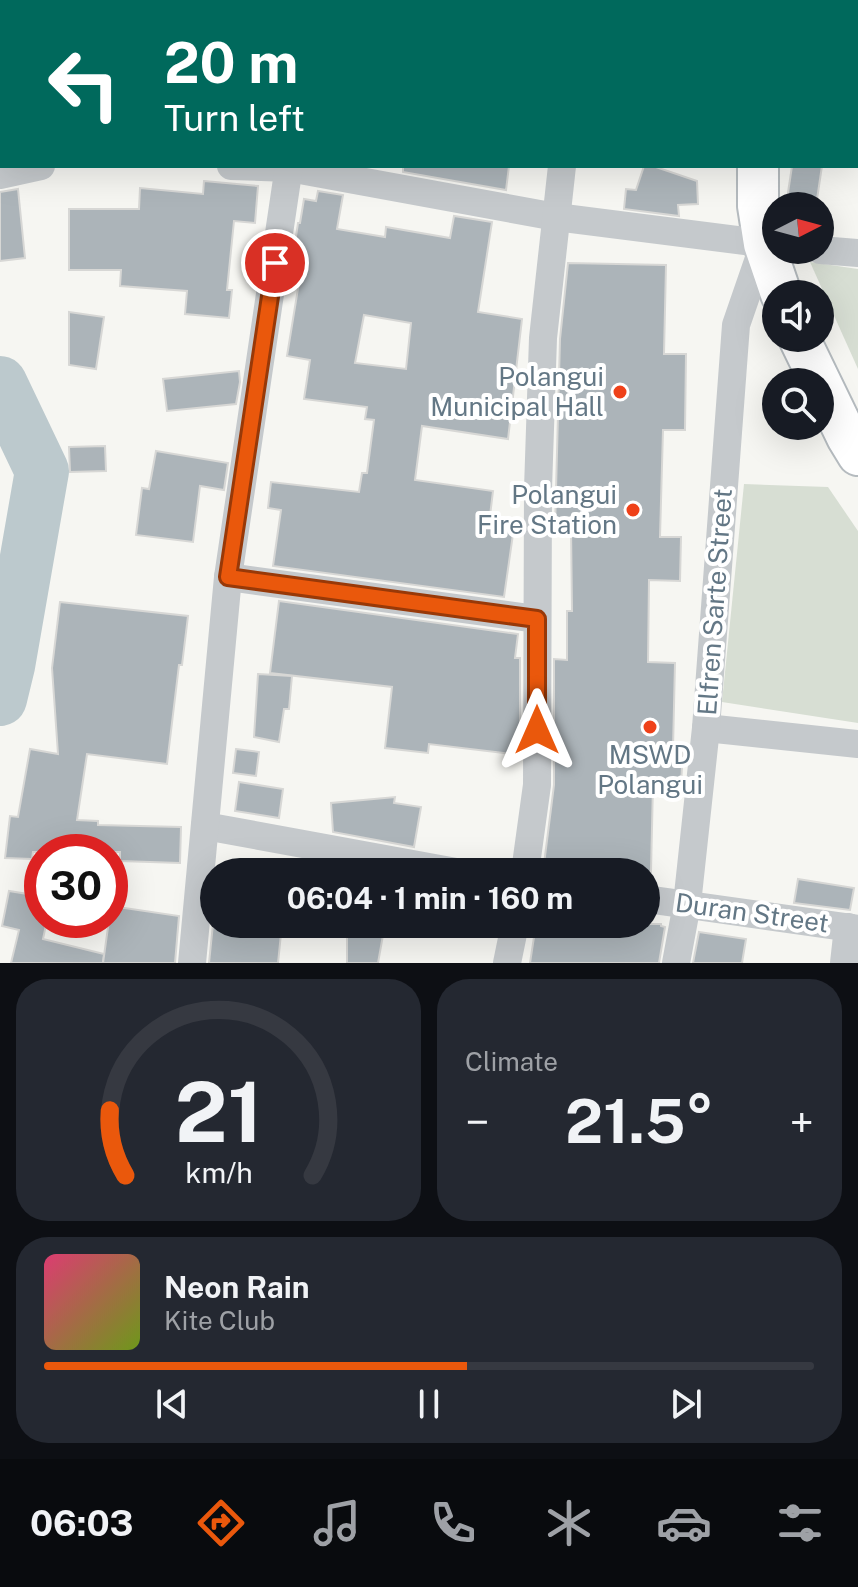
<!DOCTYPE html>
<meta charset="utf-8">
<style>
:root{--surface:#171b24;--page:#242831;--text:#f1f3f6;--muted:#9ea1a6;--line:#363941;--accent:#ea580c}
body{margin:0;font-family:"Public Sans",sans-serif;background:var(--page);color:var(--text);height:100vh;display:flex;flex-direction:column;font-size:30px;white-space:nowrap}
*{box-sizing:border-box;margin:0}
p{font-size:26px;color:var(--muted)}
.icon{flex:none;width:44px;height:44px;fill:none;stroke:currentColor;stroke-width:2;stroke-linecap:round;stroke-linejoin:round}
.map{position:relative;height:963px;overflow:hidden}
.drawer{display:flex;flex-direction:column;gap:16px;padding:16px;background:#0d0f14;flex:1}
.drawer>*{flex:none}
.top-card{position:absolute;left:0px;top:0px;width:858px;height:168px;box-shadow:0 8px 32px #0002;background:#00695c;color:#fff;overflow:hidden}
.needle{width:52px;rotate:84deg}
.buttons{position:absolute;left:762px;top:192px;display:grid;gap:16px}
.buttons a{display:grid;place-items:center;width:72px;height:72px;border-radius:50%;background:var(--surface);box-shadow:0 8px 32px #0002;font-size:40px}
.speed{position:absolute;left:24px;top:834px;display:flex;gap:16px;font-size:40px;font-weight:700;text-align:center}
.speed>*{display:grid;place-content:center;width:104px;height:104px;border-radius:50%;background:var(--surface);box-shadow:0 8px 32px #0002;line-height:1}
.speed .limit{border:12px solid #d22;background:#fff;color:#111}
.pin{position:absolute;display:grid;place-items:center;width:68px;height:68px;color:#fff;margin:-34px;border:4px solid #fff;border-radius:50%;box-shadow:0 2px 8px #0007}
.me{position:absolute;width:88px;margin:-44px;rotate:0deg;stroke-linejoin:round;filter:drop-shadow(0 0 6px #0008)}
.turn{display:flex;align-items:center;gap:28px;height:168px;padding:0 32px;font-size:36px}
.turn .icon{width:104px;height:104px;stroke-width:2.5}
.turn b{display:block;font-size:56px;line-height:68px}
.big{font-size:60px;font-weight:700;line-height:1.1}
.drawer .card{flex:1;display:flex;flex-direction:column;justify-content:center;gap:12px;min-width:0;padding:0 28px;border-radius:32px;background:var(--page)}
.drawer .dial{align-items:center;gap:0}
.dial svg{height:208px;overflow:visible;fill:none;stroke:var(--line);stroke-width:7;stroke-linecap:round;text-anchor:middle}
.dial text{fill:var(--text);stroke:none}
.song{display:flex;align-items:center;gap:24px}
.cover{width:96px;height:96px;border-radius:12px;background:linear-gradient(135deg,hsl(340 70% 55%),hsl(80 70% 35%))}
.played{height:8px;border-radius:4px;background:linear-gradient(90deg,var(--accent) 55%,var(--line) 55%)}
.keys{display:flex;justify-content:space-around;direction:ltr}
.heat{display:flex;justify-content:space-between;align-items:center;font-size:44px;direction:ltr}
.drawer .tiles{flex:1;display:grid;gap:16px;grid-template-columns:1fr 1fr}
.card:last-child{grid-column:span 2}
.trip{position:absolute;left:200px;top:858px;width:460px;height:80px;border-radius:40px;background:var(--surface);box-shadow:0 8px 32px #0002;font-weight:700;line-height:80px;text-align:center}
.dock{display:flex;height:128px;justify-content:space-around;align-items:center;background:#090b0e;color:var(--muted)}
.dock .icon{width:56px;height:56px}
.dock .active{color:var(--accent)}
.dock b{font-size:36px;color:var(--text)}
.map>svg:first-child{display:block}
.green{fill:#d7ded3}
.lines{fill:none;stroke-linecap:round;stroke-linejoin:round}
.river{stroke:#bcc9cd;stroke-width:54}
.building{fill:#acb4b9;stroke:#d7d7d5;stroke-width:2;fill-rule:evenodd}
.secondary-casing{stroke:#b5bbbf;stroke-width:44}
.street{stroke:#c5c9cc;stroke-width:28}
.secondary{stroke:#fff;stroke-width:40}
.route-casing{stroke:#983908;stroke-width:20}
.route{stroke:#ea580c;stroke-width:14}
.poi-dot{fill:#ef4119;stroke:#fff;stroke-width:3}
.labels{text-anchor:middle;stroke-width:8;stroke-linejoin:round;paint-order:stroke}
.poi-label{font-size:26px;fill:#637785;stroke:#fff;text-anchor:end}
.street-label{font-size:26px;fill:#637785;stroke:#fff}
</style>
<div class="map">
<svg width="858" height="963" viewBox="0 0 858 963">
<rect width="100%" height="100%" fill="#f6f6f2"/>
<g class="green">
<polygon points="810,262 858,269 858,369"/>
<polygon points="744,484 828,487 858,531 858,723 722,702"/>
</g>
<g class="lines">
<polyline class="river" points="0,383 42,471 8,666 0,699"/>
</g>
<g class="building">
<polygon points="403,166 509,166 506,190 403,172"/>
<polygon points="644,166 653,166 697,181 698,204 678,205 679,216 624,209 626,189 636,190"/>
<polygon points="792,166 822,166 816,206 786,206"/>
<polygon points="204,181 258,186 255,223 234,221 227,290 232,290 229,318 185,314 187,291 120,286 121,270 69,270 69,209 139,209 140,188 203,194"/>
<polygon points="18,189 25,258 0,261 0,192"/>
<path d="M318,191L343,195L337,229L385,237L386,227L450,238L454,216L492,222L478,312L522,319L508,439L422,426L415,480L493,491L489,524L514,527L504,597L273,566L281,510L268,508L271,482L359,492L362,473H367L374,420L365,419L367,407L304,399L310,360L287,356L302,264L292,263L298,223H300L304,199L316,201ZM364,315L411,323L406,369L355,363Z"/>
<polygon points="568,263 666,265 664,354 686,354 685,430 663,430 660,537 681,537 680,581 649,580 648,662 675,663 673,749 683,749 681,785 653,784 651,872 543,872 554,785 554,659 567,660 567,611 572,611 571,528 555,528 560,339"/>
<polygon points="69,312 104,317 96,369 69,365"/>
<polygon points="239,371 240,382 236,404 167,411 163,379"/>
<polygon points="105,446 106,471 70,472 69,447"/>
<polygon points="156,451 228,463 224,490 200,486 193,542 136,535 142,488 149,489"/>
<polygon points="279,601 518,634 515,658 520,658 520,755 429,744 428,753 385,748 392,687 270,673"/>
<polygon points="60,602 188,616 182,665 179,665 167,764 87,754 77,820 98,821 98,825 181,827 180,863 120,861 120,852 33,852 32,859 5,858 10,816 18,817 30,749 58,754 52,668"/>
<polygon points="258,674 292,676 289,709 284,709 279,742 254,737"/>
<polygon points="236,749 259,752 256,776 233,773"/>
<polygon points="239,782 283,789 279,818 235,811"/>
<polygon points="395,797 394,803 421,807 414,847 333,832 331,803"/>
<polygon points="33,873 42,874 42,920 47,920 43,939 104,954 103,963 11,963 19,930 2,926 9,891 28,894"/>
<polygon points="798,879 854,888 850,910 794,903"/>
<polygon points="111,906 179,916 175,963 103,963"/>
<polygon points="213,924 282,924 278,963 209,963"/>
<polygon points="347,924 385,924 378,963 347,963"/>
<polygon points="536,924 661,924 661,926 665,927 659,963 530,963"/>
<polygon points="699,932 746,939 742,963 693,963"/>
</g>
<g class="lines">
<g class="secondary-casing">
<g id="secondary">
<polyline points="775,2 776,0"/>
<polyline points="758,166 758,206 764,244 781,294"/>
<polyline points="799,338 847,437 858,455"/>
</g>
</g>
<g class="street">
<polyline points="513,0 526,2"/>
<polyline points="308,2 308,0"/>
<polyline points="581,2 581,0"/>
<polyline points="856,51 858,52"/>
<polyline points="231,166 289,168 556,217 776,245"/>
<polyline points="0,175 41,166"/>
<polyline points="820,250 858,253"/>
<polyline points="228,577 537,619"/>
<polyline points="706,728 858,744"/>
<polyline points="205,826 456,872"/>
<polyline points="525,872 537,785 538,489 543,338 562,166"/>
<polyline points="646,899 858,929"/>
<polyline points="192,963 228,577 289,166"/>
<polyline points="507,963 515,924"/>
<polyline points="676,963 687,904 706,728 736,325 764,244"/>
<polyline points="844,963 848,927"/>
</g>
<use href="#secondary" class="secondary"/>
</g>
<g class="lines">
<g class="route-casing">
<polyline id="route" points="275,263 228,577 537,619 537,730"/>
</g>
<use href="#route" class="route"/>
</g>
<g class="poi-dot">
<circle cx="620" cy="392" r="8"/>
<circle cx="633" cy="510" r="8"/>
<circle cx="650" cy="727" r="8"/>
</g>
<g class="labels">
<g class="poi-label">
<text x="604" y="386">Polangui<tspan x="604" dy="30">Municipal Hall</tspan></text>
<text x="617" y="504">Polangui<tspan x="617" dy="30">Fire Station</tspan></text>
<text x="650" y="764" text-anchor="middle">MSWD<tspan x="650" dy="30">Polangui</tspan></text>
</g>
<g class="street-label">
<text transform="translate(715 602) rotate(-86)" y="9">Elfren Sarte Street</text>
<text transform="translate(752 913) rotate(8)" y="9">Duran Street</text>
</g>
</g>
</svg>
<div class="buttons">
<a><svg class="needle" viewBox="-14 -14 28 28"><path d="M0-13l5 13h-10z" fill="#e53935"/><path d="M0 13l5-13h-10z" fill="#9ea1a6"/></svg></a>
<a><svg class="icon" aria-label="sound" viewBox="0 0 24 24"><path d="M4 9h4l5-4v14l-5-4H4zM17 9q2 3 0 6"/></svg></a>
<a><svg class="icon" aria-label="search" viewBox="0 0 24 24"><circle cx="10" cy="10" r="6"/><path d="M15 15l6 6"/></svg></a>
</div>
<div class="speed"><div class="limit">30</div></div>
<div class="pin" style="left:275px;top:263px;background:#d93025"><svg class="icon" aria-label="arrive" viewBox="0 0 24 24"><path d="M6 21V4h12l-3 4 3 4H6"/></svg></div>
<svg class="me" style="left:537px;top:730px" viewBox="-20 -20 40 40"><path d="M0-17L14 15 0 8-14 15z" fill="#ea580c" stroke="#fff" stroke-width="4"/></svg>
<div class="trip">06:04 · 1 min · 160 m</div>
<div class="top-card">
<div class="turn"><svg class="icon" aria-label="left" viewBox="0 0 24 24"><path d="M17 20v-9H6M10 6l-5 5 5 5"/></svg><div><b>20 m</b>Turn left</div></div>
</div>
</div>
<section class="drawer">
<div class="tiles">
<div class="card dial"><svg viewBox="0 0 100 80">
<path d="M14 69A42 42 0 1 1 86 69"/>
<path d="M14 69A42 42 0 0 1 8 44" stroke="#ea580c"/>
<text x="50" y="56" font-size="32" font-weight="700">21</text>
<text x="50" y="72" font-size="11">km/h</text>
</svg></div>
<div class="card"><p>Climate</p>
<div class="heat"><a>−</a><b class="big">21.5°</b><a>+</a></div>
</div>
<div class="card">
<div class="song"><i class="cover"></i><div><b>Neon Rain</b><p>Kite Club</p></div></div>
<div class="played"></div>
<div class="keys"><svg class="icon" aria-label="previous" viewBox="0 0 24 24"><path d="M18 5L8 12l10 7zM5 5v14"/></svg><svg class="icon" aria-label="pause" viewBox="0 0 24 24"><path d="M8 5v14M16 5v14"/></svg><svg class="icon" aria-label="next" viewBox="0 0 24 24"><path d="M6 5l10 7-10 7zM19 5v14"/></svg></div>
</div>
</div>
</section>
<nav class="dock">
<b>06:03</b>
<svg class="icon active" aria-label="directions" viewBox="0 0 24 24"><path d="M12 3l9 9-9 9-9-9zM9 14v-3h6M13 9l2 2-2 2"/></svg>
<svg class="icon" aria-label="music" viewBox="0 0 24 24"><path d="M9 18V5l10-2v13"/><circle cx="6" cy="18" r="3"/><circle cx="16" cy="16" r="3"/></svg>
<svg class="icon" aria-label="phone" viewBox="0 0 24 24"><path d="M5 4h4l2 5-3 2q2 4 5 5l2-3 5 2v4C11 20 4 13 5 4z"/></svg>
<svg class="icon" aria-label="climate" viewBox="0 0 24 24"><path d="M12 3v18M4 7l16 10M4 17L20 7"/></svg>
<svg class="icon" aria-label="car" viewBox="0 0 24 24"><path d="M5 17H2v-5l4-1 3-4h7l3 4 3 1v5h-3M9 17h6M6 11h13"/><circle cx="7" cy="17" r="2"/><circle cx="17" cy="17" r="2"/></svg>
<svg class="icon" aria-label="filters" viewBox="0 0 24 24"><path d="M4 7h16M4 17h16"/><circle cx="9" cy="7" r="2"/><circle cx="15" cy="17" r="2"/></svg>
</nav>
